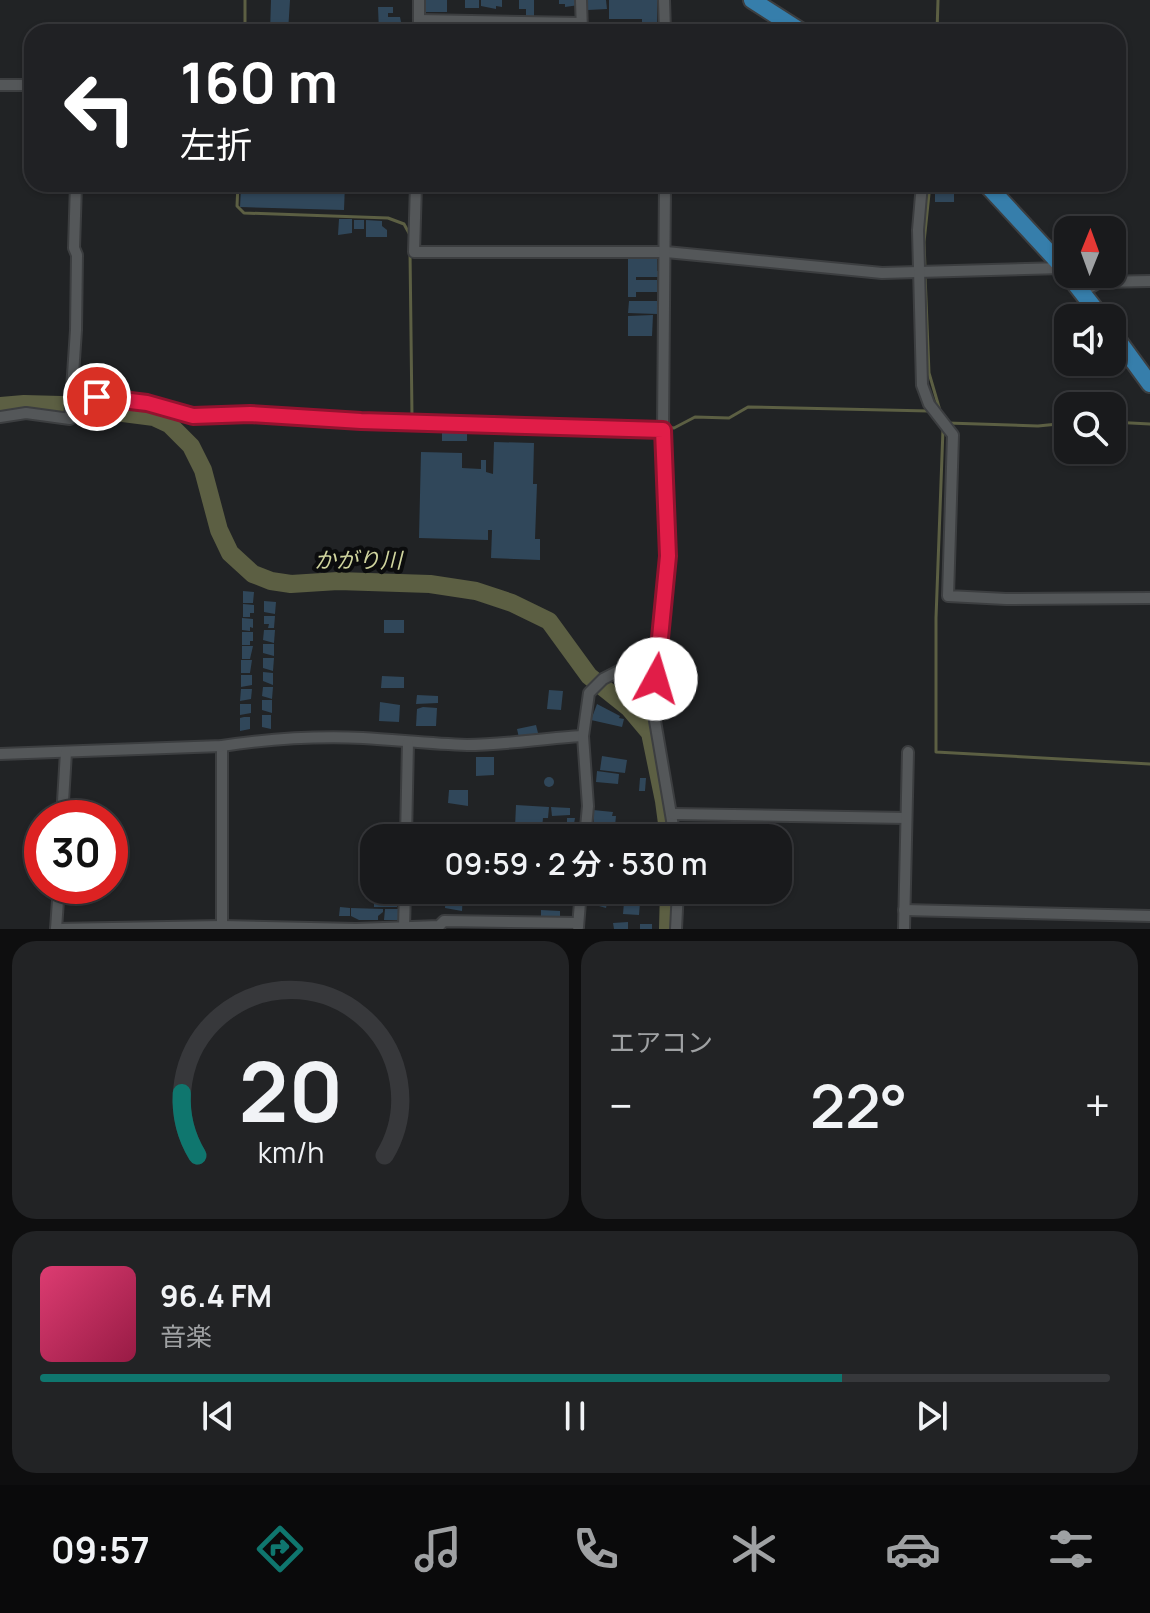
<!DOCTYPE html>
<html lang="ja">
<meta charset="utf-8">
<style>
:root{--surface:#191a1c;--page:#222325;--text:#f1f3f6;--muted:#9fa1a3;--line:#37383b;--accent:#0f766e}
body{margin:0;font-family:Manrope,"Noto Sans JP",sans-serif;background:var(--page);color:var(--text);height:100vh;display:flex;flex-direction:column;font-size:30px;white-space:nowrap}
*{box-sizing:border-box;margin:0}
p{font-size:26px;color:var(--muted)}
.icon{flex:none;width:44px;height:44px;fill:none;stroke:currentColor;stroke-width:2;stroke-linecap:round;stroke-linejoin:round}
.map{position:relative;height:929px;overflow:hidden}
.sheet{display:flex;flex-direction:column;gap:12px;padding:12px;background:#0e0e0f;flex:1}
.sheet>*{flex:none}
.hud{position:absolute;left:24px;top:24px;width:1102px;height:168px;border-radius:24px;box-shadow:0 2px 6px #0004,0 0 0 2px var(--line);background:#202124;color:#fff;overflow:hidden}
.needle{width:52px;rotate:1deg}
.controls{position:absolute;left:1054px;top:216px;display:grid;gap:16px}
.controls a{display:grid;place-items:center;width:72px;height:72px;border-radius:16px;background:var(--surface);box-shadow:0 2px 6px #0004,0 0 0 2px var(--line);font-size:40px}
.speed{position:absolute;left:24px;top:800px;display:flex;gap:16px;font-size:40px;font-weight:700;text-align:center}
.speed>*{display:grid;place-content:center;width:104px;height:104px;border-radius:50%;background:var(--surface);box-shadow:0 2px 6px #0004,0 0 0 2px var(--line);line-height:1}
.speed .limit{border:12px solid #d22;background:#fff;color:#111}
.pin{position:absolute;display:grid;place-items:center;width:68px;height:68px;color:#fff;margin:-34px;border:4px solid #fff;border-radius:50%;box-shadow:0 2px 8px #0007}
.me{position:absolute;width:88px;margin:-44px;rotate:6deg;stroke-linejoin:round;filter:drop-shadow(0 0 6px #0008)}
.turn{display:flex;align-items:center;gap:28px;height:168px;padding:0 24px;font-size:36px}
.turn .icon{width:104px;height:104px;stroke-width:2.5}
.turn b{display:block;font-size:56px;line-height:68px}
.big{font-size:60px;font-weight:600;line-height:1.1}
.sheet .tile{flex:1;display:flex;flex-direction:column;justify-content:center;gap:12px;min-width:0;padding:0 28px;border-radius:24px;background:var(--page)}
.sheet .dial{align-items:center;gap:0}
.dial svg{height:208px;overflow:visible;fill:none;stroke:var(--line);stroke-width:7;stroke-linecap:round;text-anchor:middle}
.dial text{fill:var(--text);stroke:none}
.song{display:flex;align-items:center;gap:24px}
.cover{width:96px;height:96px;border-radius:12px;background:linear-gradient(135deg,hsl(340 70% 55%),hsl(340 70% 35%))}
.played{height:8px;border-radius:4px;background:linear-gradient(90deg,var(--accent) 75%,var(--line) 75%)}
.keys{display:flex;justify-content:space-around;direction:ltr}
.heat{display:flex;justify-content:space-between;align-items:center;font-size:44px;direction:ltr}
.sheet .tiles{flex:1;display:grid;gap:12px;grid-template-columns:1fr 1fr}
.tile:last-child{grid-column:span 2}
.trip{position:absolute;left:360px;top:824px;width:432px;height:80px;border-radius:24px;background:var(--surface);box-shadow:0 2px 6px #0004,0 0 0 2px var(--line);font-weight:600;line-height:80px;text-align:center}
.tabs{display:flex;height:128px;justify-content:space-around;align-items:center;background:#0a0a0b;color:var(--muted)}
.tabs .icon{width:56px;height:56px}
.tabs .selected{color:var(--accent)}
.tabs b{font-size:36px;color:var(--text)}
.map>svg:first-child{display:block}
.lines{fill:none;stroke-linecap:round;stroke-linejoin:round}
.stream{stroke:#5c5f43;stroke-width:3}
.river{stroke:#5c5f43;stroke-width:18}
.building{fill:#30475a}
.street-casing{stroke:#3c3e40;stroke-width:14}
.primary-casing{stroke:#3c3e40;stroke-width:20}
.street{stroke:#545759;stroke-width:10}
.primary{stroke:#367eab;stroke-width:16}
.route-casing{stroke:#92132f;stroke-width:20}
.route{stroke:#e11d48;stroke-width:14}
.labels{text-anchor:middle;stroke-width:8;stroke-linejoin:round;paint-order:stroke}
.water-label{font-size:22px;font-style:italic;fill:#d0d59e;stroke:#0b0c0d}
</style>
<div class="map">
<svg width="1150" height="929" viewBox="0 0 1150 929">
<rect width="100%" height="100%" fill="#212325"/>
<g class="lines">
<g class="stream">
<polyline points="245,32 245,0"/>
<polyline points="937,32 938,0"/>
<polyline points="238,184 237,206 244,213 388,218 404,224 410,235"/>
<polyline points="410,251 412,416 498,420"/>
<polyline points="925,268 924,242 930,184"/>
<polyline points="925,275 929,373 941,414"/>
<polyline points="1112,422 1150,424"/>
<polyline points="947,423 1038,426 1068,423"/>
<polyline points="666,427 674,428 695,417 729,418 748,407 929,411"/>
<polyline points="943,429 936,618 936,752 1150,764"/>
</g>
<g class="river">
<polyline points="0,406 24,404 61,405 154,417 169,424 191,446 203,470 219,530 230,553 253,574 271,581 291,584 338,581 430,584 476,591 512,603 549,621 589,676 629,708 650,733 664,801 669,838"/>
<polyline points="668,929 669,890"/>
</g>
</g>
<g class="building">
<polygon points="271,0 290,0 288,32 270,32"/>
<rect x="423" y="0" width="24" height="12"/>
<rect x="465" y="0" width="14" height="8"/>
<polygon points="481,0 502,0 502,7 496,6 496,9 481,6"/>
<polygon points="519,0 534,0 534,19 526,19 526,9 519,9"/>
<polygon points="559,0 578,0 579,5 565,7 565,4 559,4"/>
<polygon points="588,0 606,0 607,9 588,10"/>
<polygon points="609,0 657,0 657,27 644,27 644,32 636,32 636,22 642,22 642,19 609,19"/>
<polygon points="378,7 393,7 393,13 388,13 388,17 400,17 403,32 379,32"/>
<polygon points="626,22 635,22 634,32 626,32"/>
<polygon points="433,24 443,26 443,32 424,32 423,26"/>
<rect x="541" y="26" width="23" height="6"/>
<rect x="466" y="27" width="18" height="5"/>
<polygon points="487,27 500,27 500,32 486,32"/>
<polygon points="259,184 345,184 344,210 240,207 241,187 259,188"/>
<rect x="935" y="187" width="19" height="15"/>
<polygon points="339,219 352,219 352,233 338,235"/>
<rect x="354" y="220" width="10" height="9"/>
<polygon points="366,220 382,221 382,226 387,230 387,237 366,237"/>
<polygon points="628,257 657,257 657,271 661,271 661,277 636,277 636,280 657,280 657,292 636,292 636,297 628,297"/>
<polygon points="629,301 657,301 657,314 628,313"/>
<polygon points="653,315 652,336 628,336 628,316"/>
<polygon points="442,431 467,432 467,441 442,441"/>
<polygon points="494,442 534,443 533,484 537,484 535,539 540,539 540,560 491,558 492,530 488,530 488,540 419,538 421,452 462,453 462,468 481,469 481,460 486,460 486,472 493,474"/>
<polygon points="243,591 254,592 253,603 243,603"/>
<polygon points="264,601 276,602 275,614 264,612"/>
<polygon points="243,604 254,605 254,613 250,613 250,617 243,617"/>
<polygon points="264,616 275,616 274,628 268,628 269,624 264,624"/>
<polygon points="242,618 253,619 253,628 250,627 250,631 242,630"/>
<rect x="384" y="620" width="20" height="13"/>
<polygon points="264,630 275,630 274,643 263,640"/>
<polygon points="242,632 253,632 253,641 250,641 250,645 242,645"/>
<polygon points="263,644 274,644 274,656 263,653"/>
<polygon points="242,646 253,646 250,659 242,659"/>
<polygon points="263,658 274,658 273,671 263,668"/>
<polygon points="241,660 252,660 250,673 241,673"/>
<polygon points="263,672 273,673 273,685 263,681"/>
<polygon points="241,675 252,675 252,685 241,687"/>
<polygon points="382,676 404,677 404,688 381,688"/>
<polygon points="263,687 273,687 272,699 262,696"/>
<polygon points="241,689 252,689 251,699 240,701"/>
<polygon points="549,690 563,691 561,710 547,709"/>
<polygon points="417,695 438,696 438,703 416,704"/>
<polygon points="262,700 272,700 272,713 262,710"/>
<polygon points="380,702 400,705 399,722 379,721"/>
<polygon points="240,704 251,704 251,713 240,715"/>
<polygon points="597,704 620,716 619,718 624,719 622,727 591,720"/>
<polygon points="423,707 437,708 436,726 416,726 417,709"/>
<polygon points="262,715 271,715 271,729 262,727"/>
<polygon points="244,717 250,717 250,729 240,731 240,718"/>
<polygon points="536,725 538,733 519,738 517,729"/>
<polygon points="602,756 627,760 625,773 600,770"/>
<polygon points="476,757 494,757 494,775 476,776"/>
<polygon points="597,771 619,774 618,784 596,782"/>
<circle cx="549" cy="782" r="5"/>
<polygon points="640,778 646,778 645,791 639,791"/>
<polygon points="449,790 468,790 468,806 448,803"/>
<polygon points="516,805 549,807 548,818 543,818 542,829 515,827"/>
<polygon points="551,807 570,808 570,815 552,816"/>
<polygon points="593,810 613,812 612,816 616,816 615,826 594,824"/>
<polygon points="567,818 575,818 574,824 583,825 582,838 558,838 559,834 556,834 556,838 544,838 544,824 559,822 567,825"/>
<polygon points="638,823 654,824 653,838 637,838"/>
<polygon points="514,829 538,830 537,838 514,838"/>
<polygon points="374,890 398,890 397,907 374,907"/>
<polygon points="543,890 577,890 577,897 542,893"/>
<polygon points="587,890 610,890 606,908 585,902"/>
<polygon points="625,890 641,890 639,915 623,914"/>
<polygon points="446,892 463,892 462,911 445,908"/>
<polygon points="412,894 440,895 440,906 417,905 412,901"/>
<polygon points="340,907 350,908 350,916 339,916"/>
<polygon points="351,908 383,909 383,912 378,916 378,920 359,920 351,916"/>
<polygon points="385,909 398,909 398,920 384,920"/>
<polygon points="541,910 560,911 560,918 541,917"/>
<polygon points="628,922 628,929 614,929 613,923"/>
<rect x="640" y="924" width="12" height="5"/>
</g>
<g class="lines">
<g class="street-casing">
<g id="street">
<polyline points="581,0 582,32"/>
<polyline points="664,0 665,32"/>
<polyline points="419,20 581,23"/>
<polyline points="419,32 419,0"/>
<polyline points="0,85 32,85"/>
<polyline points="416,184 414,252 666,252 882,273 1063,268"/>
<polyline points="665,184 663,430 668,556 653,709 675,838"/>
<polyline points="922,184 918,230 922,385 929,404 953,435 948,596 1006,599 1150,598"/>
<polyline points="1083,292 1099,282 1150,281"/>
<polyline points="72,394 147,403 193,416 250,414 361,421 663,430"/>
<polyline points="0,417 26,413 70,419 76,330 77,255 74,248 76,184"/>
<polyline points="222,746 222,929"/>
<path d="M0,754L222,746C268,739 317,736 363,738C398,740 432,744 467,745C506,745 544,738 583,736"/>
<polyline points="673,814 906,818"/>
<polyline points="62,818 66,752"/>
<polyline points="406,838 408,742"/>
<polyline points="585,838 588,806 583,736 589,693 603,679 660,650"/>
<polyline points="904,910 1150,916"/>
<polyline points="404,927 405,890"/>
<polyline points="578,927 581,890"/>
<polyline points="56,929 222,926 356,929 439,926 444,921 578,923"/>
<polyline points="56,929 59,886"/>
<polyline points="676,929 678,890"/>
<polyline points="904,929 908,752"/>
</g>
</g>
<g class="primary-casing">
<g id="primary">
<polyline points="752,0 802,32"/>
<polyline points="986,184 1059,263 1102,318"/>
<polyline points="1112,332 1150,384"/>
</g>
</g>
<use href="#street" class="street"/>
<use href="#primary" class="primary"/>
</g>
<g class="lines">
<g class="route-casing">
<polyline id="route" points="97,397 147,403 193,416 250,414 361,421 663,430 668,556 656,679"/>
</g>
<use href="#route" class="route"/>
</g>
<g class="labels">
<g class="water-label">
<text x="358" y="568">かがり川</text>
</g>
</g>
</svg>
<div class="controls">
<a><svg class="needle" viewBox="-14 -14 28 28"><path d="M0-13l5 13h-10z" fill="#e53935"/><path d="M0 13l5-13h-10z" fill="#9fa1a3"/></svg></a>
<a><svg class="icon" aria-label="sound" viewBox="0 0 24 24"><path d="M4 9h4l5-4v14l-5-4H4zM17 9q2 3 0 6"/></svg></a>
<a><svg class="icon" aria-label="search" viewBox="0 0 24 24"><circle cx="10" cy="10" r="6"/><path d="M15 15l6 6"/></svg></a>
</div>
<div class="speed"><div class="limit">30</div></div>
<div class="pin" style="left:97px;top:397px;background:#d93025"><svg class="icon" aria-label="arrive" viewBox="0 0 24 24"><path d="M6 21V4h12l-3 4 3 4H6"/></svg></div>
<svg class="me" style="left:656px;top:679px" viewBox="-20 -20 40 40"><circle r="19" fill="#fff"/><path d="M0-13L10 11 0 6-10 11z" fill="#e11d48"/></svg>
<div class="trip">09:59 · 2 分 · 530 m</div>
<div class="hud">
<div class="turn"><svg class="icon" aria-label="left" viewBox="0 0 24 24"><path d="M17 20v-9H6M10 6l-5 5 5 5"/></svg><div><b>160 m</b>左折</div></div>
</div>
</div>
<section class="sheet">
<div class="tiles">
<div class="tile dial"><svg viewBox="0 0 100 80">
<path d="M14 69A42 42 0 1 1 86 69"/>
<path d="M14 69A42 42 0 0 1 8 45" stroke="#0f766e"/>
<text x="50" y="56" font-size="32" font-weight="700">20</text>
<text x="50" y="72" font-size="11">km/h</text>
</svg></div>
<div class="tile"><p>エアコン</p>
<div class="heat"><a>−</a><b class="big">22°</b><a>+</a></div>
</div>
<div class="tile">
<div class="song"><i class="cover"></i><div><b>96.4 FM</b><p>音楽</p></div></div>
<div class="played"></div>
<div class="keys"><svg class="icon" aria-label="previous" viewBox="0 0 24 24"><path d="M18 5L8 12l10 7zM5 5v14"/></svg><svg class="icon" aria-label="pause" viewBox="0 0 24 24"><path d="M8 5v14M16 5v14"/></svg><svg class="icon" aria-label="next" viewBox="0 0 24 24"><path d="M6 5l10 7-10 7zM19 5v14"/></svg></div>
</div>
</div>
</section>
<nav class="tabs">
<b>09:57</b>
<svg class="icon selected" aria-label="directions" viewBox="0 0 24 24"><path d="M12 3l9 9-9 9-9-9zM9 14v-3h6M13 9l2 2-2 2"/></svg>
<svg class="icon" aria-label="music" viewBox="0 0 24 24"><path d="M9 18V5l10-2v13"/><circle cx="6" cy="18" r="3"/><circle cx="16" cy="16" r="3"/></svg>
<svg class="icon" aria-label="phone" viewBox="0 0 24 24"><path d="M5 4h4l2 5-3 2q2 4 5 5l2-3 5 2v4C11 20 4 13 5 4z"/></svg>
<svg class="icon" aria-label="climate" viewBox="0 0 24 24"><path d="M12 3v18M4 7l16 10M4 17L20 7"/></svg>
<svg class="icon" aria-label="car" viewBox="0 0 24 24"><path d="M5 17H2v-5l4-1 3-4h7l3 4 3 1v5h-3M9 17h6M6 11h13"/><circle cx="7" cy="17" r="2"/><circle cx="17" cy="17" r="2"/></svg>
<svg class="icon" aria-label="filters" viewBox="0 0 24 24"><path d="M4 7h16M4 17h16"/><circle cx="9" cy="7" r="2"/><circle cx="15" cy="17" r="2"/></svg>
</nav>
